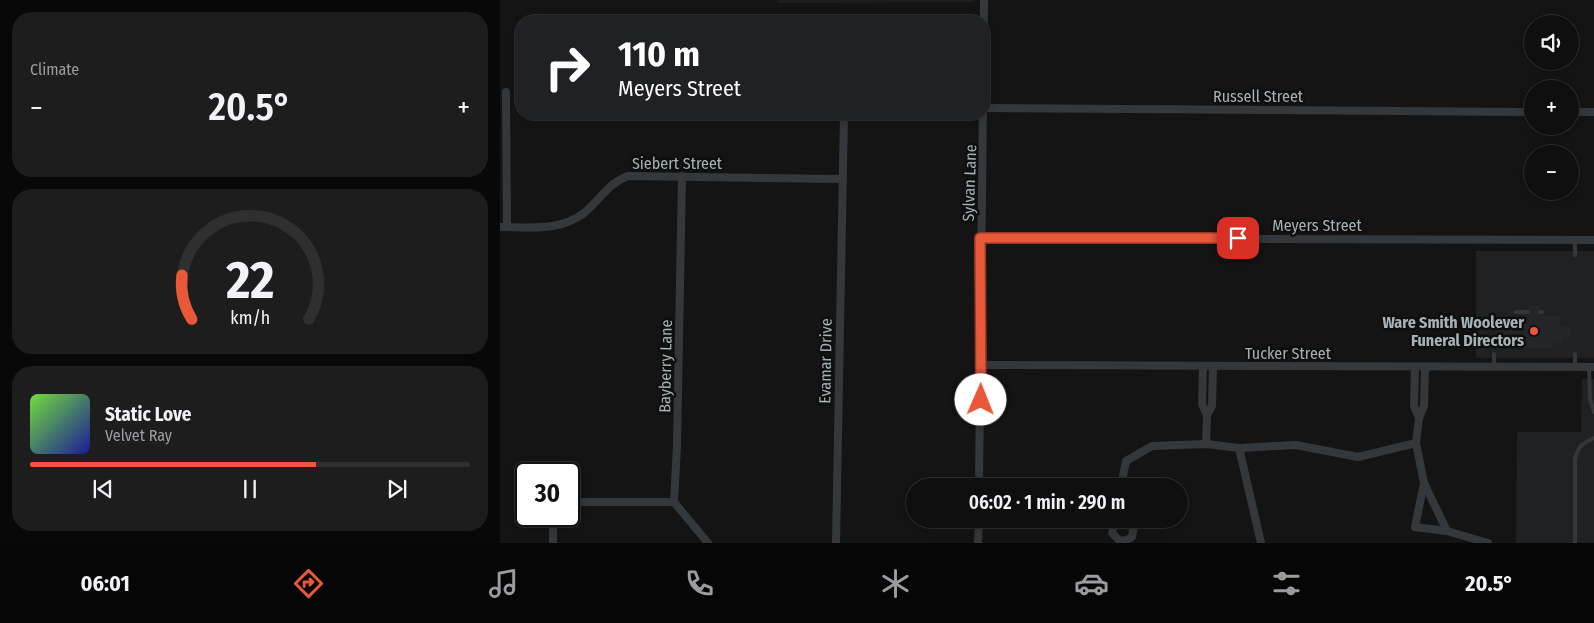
<!DOCTYPE html>
<meta charset="utf-8">
<style>
:root{--surface:#0f0f10;--page:#1d1d1e;--text:#f1f3f6;--muted:#9b9c9f;--line:#2f2f30;--accent:#e95838}
body{margin:0;font-family:"Fira Sans Condensed",sans-serif;background:var(--page);color:var(--text);height:100vh;display:flex;flex-direction:column;font-size:19px;white-space:nowrap}
*{box-sizing:border-box;margin:0}
p{font-size:16px;color:var(--muted)}
.icon{flex:none;width:28px;height:28px;fill:none;stroke:currentColor;stroke-width:2;stroke-linecap:round;stroke-linejoin:round}
.map{position:relative;flex:1;overflow:hidden}
.sheet{display:flex;flex-direction:column;gap:12px;padding:12px;background:#080809;width:500px}
.sheet>*{flex:none}
.guide{position:absolute;left:15px;top:15px;width:475px;height:105px;border-radius:20px;box-shadow:0 2px 12px #0003,0 0 0 1px var(--line);background:#202124;color:#fff;overflow:hidden}
.controls{position:absolute;left:1024px;top:15px;display:grid;gap:10px}
.controls a{display:grid;place-items:center;width:55px;height:55px;border-radius:50%;background:var(--surface);box-shadow:0 2px 12px #0003,0 0 0 1px var(--line);font-size:25px}
.speed{position:absolute;left:15px;top:462px;display:flex;gap:10px;font-size:25px;font-weight:700;text-align:center}
.speed>*{display:grid;place-content:center;width:65px;height:65px;border-radius:50%;background:var(--surface);box-shadow:0 2px 12px #0003,0 0 0 1px var(--line);line-height:1}
.speed .limit{border:2px solid #111;border-radius:8px;background:#fff;color:#111}
.pin{position:absolute;display:grid;place-items:center;width:42px;height:42px;color:#fff;margin:-21px;border-radius:10px;box-shadow:0 2px 8px #0006}
.me{position:absolute;width:55px;margin:-28px;rotate:1deg;stroke-linejoin:round;filter:drop-shadow(0 0 4px #0008)}
.turn{display:flex;align-items:center;gap:18px;height:105px;padding:0 20px;font-size:22px}
.turn .icon{width:65px;height:65px;stroke-width:2.5}
.turn b{display:block;font-size:35px;line-height:42px}
.big{font-size:38px;font-weight:600;line-height:1.1}
.sheet .widget{flex:1;display:flex;flex-direction:column;justify-content:center;gap:8px;min-width:0;padding:0 18px;border-radius:20px;background:var(--page)}
.sheet .dial{align-items:center;gap:0}
.dial svg{height:130px;overflow:visible;fill:none;stroke:var(--line);stroke-width:7;stroke-linecap:round;text-anchor:middle}
.dial text{fill:var(--text);stroke:none}
.song{display:flex;align-items:center;gap:15px}
.cover{width:60px;height:60px;border-radius:8px;background:linear-gradient(135deg,hsl(100 70% 55%),hsl(240 70% 35%))}
.played{height:5px;border-radius:2px;background:linear-gradient(90deg,var(--accent) 65%,var(--line) 65%)}
.keys{display:flex;justify-content:space-around;direction:ltr}
.heat{display:flex;justify-content:space-between;align-items:center;font-size:28px;direction:ltr}
.trip{position:absolute;left:406px;top:478px;width:282px;height:50px;border-radius:25px;background:var(--surface);box-shadow:0 2px 12px #0003,0 0 0 1px var(--line);font-weight:600;line-height:50px;text-align:center}
.dock{display:flex;height:80px;justify-content:space-around;align-items:center;background:#060606;color:var(--muted)}
.dock .icon{width:35px;height:35px}
.dock .current{color:var(--accent)}
.dock b{font-size:22px;color:var(--text)}
main{display:flex;flex:1;min-height:0}
.map>svg:first-child{display:block}
.built{fill:#202122}
.green{fill:#1c201a}
.building{fill:#242526}
.lines{fill:none;stroke-linecap:round;stroke-linejoin:round}
.lane{stroke:#35383a;stroke-width:4}
.street{stroke:#35383a;stroke-width:8}
.route-casing{stroke:#973924;stroke-width:12}
.route{stroke:#e95838;stroke-width:9}
.poi-dot{fill:#e95838;stroke:#0f0f10;stroke-width:2}
.labels{text-anchor:middle;stroke-width:5;stroke-linejoin:round;paint-order:stroke}
.street-label{font-size:16px;fill:#a6b2b5;stroke:#0f0f10}
.poi-label{font-size:16px;font-weight:bold;fill:#a6b2b5;stroke:#0f0f10;text-anchor:end}
</style>
<main>
<section class="sheet">
<div class="widget"><p>Climate</p>
<div class="heat"><a>−</a><b class="big">20.5°</b><a>+</a></div>
</div>
<div class="widget dial"><svg viewBox="0 0 100 80">
<path d="M14 69A42 42 0 1 1 86 69"/>
<path d="M14 69A42 42 0 0 1 8 42" stroke="#e95838"/>
<text x="50" y="56" font-size="32" font-weight="700">22</text>
<text x="50" y="72" font-size="11">km/h</text>
</svg></div>
<div class="widget">
<div class="song"><i class="cover"></i><div><b>Static Love</b><p>Velvet Ray</p></div></div>
<div class="played"></div>
<div class="keys"><svg class="icon" aria-label="previous" viewBox="0 0 24 24"><path d="M18 5L8 12l10 7zM5 5v14"/></svg><svg class="icon" aria-label="pause" viewBox="0 0 24 24"><path d="M8 5v14M16 5v14"/></svg><svg class="icon" aria-label="next" viewBox="0 0 24 24"><path d="M6 5l10 7-10 7zM19 5v14"/></svg></div>
</div>
</section>
<div class="map">
<svg width="1094" height="543" viewBox="0 0 1094 543">
<rect width="100%" height="100%" fill="#141415"/>
<g class="built">
<rect x="976" y="251" width="118" height="107"/>
<polygon points="1082,379 1094,379 1094,543 1016,543 1017,432 1081,432"/>
</g>
<polygon class="green" points="277,0 472,0 473,2 277,3"/>
<polygon class="building" points="1028,306 1040,306 1040,316 1060,316 1060,327 1071,327 1071,338 1062,338 1062,343 1053,343 1053,348 1018,348 1018,344 999,344 999,320 1017,320 1017,316 1028,316"/>
<g class="lines">
<g class="lane">
<polyline points="1075,255 1075,240"/>
<polyline points="1016,312 1028,312"/>
<polyline points="1040,312 1042,312"/>
<polyline points="994,354 994,367"/>
<polyline points="1075,354 1075,367"/>
<polyline points="1089,367 1090,399 1094,412"/>
<path d="M1075,543V459C1078,447 1082,443 1094,438"/>
</g>
<g class="street">
<polyline points="6,92 7,227"/>
<polyline points="484,108 1032,112"/>
<polyline points="1070,112 1094,112"/>
<polyline points="182,176 177,446 174,502 208,543"/>
<path d="M0,227C28,227 60,232 84,213C100,200 108,183 128,176L341,179"/>
<polyline points="481,238 1094,240"/>
<polyline points="481,365 1094,367"/>
<polyline points="703,366 702,404 707,415"/>
<polyline points="915,367 914,406 919,418"/>
<polyline points="925,367 924,406 919,418 916,443 924,483 947,531 988,543"/>
<polyline points="706,444 707,415 712,406 713,366"/>
<polyline points="739,448 761,543"/>
<polyline points="924,483 915,527 947,531"/>
<polyline points="479,486 484,0"/>
<polyline points="621,486 626,461 652,446 706,444 739,448 796,445 858,457 916,443"/>
<polyline points="69,502 174,502"/>
<polyline points="615,519 612,533 620,541 627,540 632,537 634,524 629,519"/>
<polyline points="53,543 53,527 56,516"/>
<polyline points="336,543 344,114"/>
<polyline points="478,543 479,519"/>
</g>
</g>
<g class="lines">
<g class="route-casing">
<polyline id="route" points="481,400 480,238 738,238"/>
</g>
<use href="#route" class="route"/>
</g>
<circle class="poi-dot" cx="1034" cy="331" r="5"/>
<g class="labels">
<g class="street-label">
<text x="758" y="102">Russell Street</text>
<text x="177" y="169">Siebert Street</text>
<text transform="translate(469 183) rotate(-88)" y="6">Sylvan Lane</text>
<text x="817" y="231">Meyers Street</text>
<text x="788" y="359">Tucker Street</text>
<text transform="translate(325 361) rotate(-89)" y="6">Evamar Drive</text>
<text transform="translate(165 366) rotate(-89)" y="6">Bayberry Lane</text>
</g>
<g class="poi-label">
<text x="1024" y="328">Ware Smith Woolever<tspan x="1024" dy="18">Funeral Directors</tspan></text>
</g>
</g>
</svg>
<div class="controls">
<a><svg class="icon" aria-label="sound" viewBox="0 0 24 24"><path d="M4 9h4l5-4v14l-5-4H4zM17 9q2 3 0 6"/></svg></a>
<a>+</a>
<a>−</a>
</div>
<div class="speed"><div class="limit">30</div></div>
<div class="pin" style="left:738px;top:238px;background:#d93025"><svg class="icon" aria-label="arrive" viewBox="0 0 24 24"><path d="M6 21V4h12l-3 4 3 4H6"/></svg></div>
<svg class="me" style="left:481px;top:400px" viewBox="-20 -20 40 40"><circle r="19" fill="#fff"/><path d="M0-13L10 11 0 6-10 11z" fill="#e95838"/></svg>
<div class="trip">06:02 · 1 min · 290 m</div>
<div class="guide">
<div class="turn"><svg class="icon" aria-label="right" viewBox="0 0 24 24"><path d="M7 20v-9h11M14 6l5 5-5 5"/></svg><div><b>110 m</b>Meyers Street</div></div>
</div>
</div>
</main>
<nav class="dock">
<b>06:01</b>
<svg class="icon current" aria-label="directions" viewBox="0 0 24 24"><path d="M12 3l9 9-9 9-9-9zM9 14v-3h6M13 9l2 2-2 2"/></svg>
<svg class="icon" aria-label="music" viewBox="0 0 24 24"><path d="M9 18V5l10-2v13"/><circle cx="6" cy="18" r="3"/><circle cx="16" cy="16" r="3"/></svg>
<svg class="icon" aria-label="phone" viewBox="0 0 24 24"><path d="M5 4h4l2 5-3 2q2 4 5 5l2-3 5 2v4C11 20 4 13 5 4z"/></svg>
<svg class="icon" aria-label="climate" viewBox="0 0 24 24"><path d="M12 3v18M4 7l16 10M4 17L20 7"/></svg>
<svg class="icon" aria-label="car" viewBox="0 0 24 24"><path d="M5 17H2v-5l4-1 3-4h7l3 4 3 1v5h-3M9 17h6M6 11h13"/><circle cx="7" cy="17" r="2"/><circle cx="17" cy="17" r="2"/></svg>
<svg class="icon" aria-label="filters" viewBox="0 0 24 24"><path d="M4 7h16M4 17h16"/><circle cx="9" cy="7" r="2"/><circle cx="15" cy="17" r="2"/></svg>
<b>20.5°</b>
</nav>
